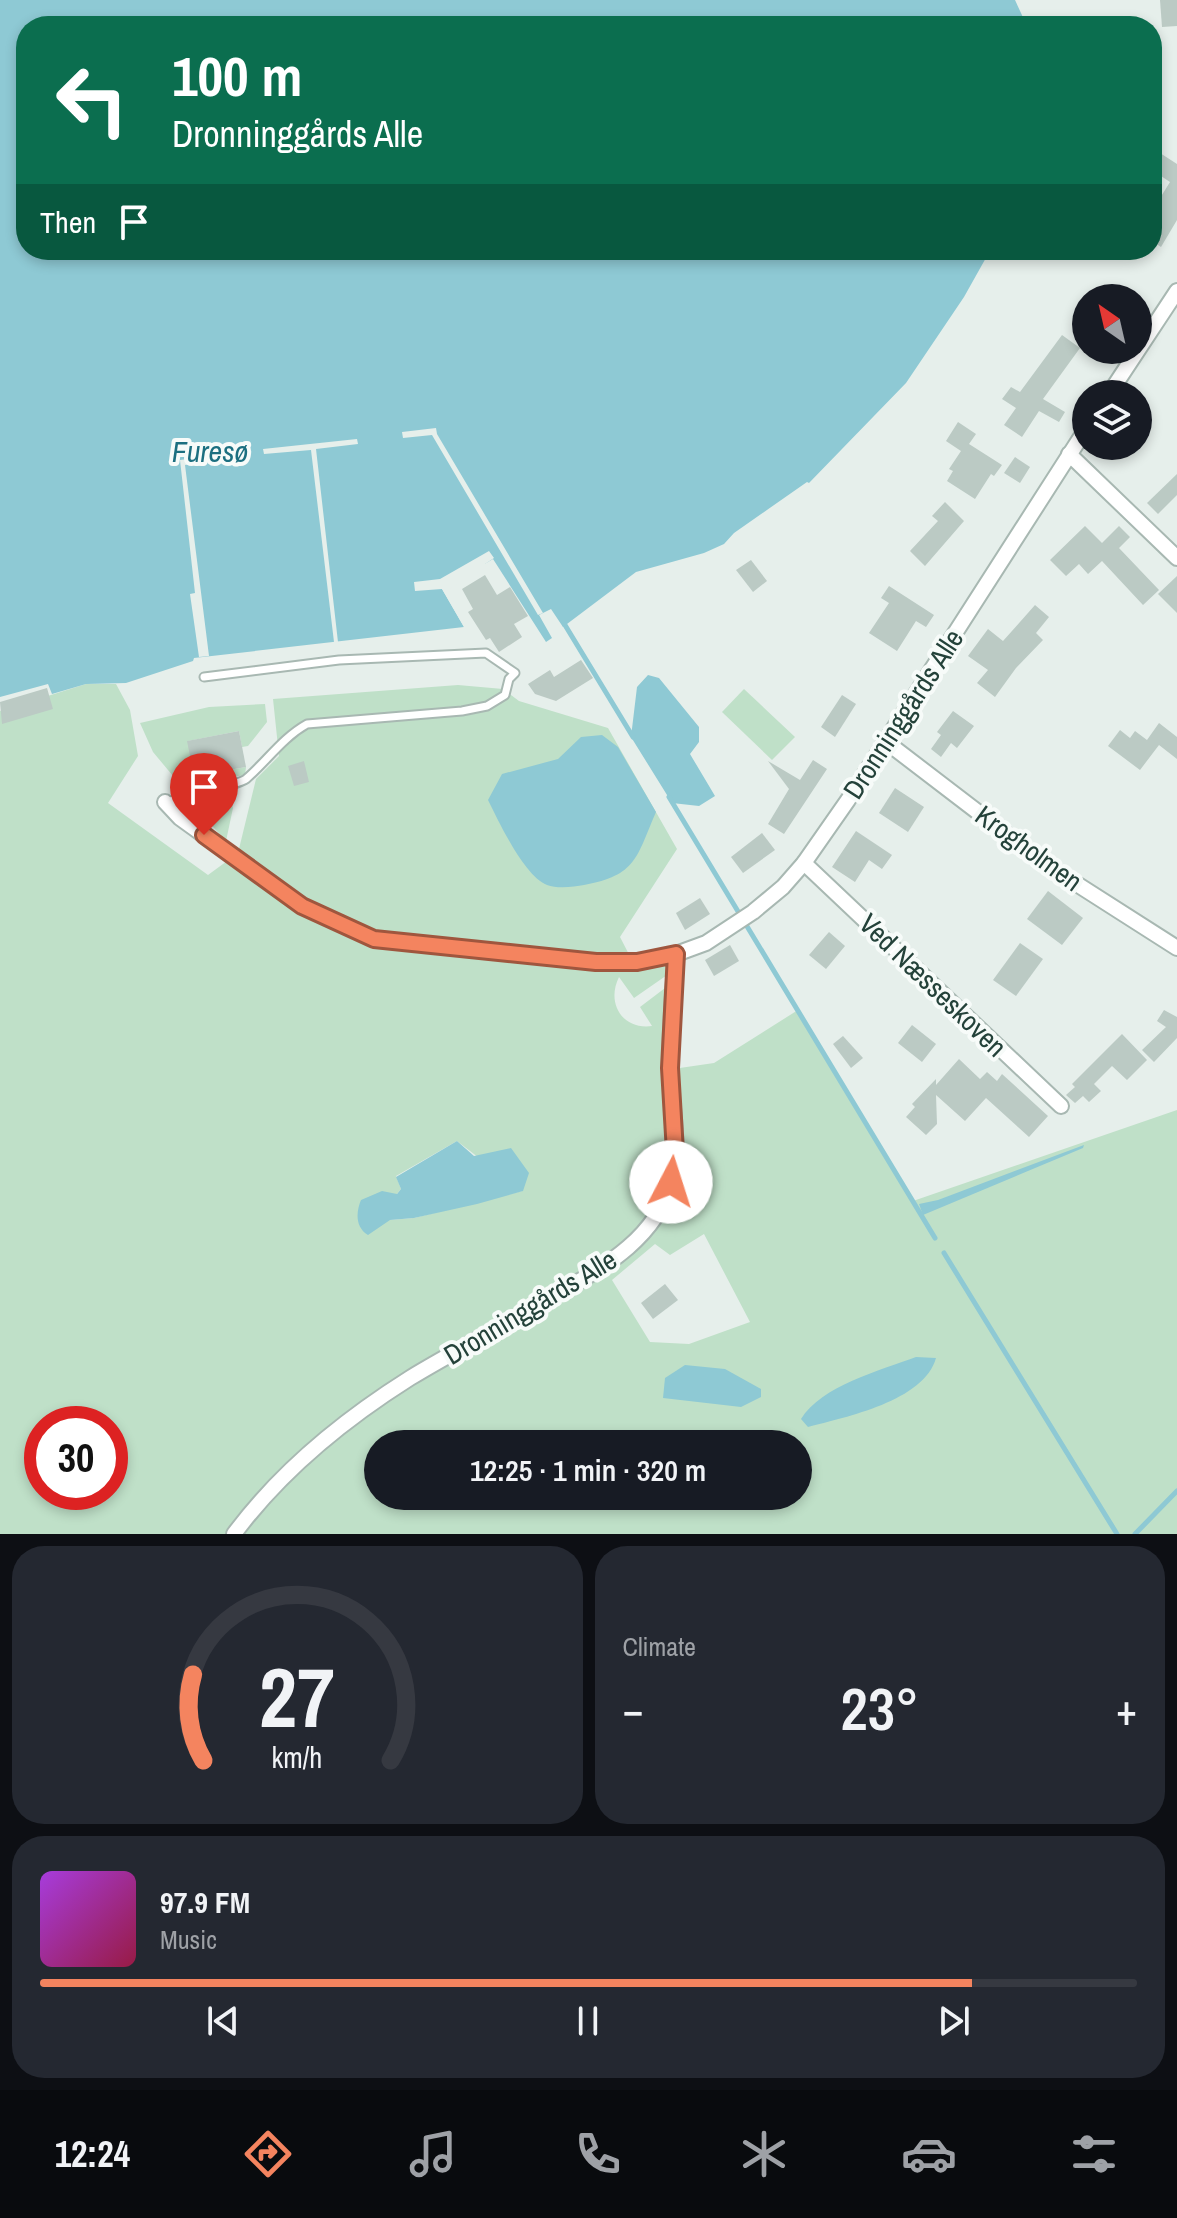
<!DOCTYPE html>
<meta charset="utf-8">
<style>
:root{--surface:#171b24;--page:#242831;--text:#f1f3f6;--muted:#9ea1a6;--line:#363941;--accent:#f4845f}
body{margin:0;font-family:"Archivo Narrow",sans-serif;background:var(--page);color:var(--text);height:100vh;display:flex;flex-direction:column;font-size:30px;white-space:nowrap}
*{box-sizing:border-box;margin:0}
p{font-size:26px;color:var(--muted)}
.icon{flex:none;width:44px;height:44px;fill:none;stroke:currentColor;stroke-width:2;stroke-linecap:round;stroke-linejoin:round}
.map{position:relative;height:1534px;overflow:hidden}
.panel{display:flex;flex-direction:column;gap:12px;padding:12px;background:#0d0f14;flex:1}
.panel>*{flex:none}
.hud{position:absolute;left:16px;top:16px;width:1146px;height:244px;border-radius:32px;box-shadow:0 4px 12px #0003;background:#0b6e4f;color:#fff;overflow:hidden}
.needle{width:52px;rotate:326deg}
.buttons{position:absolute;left:1072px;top:284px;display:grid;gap:16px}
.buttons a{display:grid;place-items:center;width:80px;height:80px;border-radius:50%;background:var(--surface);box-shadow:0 4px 12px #0003;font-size:40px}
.speed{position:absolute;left:24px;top:1406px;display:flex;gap:16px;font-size:40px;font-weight:700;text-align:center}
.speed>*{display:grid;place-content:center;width:104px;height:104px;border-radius:50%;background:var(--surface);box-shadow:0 4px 12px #0003;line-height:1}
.speed .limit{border:12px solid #d22;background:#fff;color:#111}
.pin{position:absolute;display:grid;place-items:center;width:68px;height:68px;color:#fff;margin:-82px -34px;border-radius:50% 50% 50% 0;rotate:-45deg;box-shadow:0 0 8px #0007}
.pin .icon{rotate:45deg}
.me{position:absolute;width:88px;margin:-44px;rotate:5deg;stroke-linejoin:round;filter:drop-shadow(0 0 6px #0008)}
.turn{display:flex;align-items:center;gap:28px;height:168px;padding:0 24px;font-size:36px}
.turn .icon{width:104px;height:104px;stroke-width:2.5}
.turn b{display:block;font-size:56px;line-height:68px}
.then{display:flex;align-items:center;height:76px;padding:0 24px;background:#0003;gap:16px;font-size:30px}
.big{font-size:60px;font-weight:600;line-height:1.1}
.panel .widget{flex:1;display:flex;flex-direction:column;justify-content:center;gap:12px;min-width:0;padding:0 28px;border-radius:32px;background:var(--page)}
.panel .dial{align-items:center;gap:0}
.dial svg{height:208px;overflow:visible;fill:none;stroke:var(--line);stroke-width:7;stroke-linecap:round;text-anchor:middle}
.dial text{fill:var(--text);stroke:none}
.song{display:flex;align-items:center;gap:24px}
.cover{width:96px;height:96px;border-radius:12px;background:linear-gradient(135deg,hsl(280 70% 55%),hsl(340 70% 35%))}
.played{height:8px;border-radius:4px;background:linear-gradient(90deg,var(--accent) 85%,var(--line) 85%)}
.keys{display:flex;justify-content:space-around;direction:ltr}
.heat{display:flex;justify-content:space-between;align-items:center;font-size:44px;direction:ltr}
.panel .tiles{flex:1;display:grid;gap:12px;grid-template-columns:1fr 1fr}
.widget:last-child{grid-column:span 2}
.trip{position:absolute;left:364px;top:1430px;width:448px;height:80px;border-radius:40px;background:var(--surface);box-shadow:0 4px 12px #0003;font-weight:600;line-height:80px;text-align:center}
.dock{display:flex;height:128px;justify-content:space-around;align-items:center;background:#090b0e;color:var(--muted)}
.dock .icon{width:56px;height:56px}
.dock .selected{color:var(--accent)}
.dock b{font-size:36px;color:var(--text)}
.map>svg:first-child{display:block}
.green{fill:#bfe0c8;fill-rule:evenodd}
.water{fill:#8ec9d4}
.pier{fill:#e6efeb}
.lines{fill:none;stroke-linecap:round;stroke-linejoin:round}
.stream{stroke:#8ec9d4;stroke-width:5}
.building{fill:#bbcac4}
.lane-casing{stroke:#a8b8b2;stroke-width:11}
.street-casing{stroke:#a8b8b2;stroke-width:18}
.lane{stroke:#fff;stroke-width:7}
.street{stroke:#fff;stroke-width:14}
.route-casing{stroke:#9f563e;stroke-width:20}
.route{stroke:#f4845f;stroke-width:14}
.labels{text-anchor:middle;stroke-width:8;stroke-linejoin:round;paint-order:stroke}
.street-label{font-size:28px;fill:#24423a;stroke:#f7fbf9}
.water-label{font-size:30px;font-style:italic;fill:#1c6f80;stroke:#f7fbf9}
</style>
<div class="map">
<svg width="1177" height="1534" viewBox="0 0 1177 1534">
<rect width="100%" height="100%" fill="#e6efeb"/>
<g class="green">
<path d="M86,684H116L130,710L138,756L108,803L208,875L238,853L256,779L279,756L273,699L458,685L503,689L519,701L608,728L677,849L620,937L636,968L668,960L670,973L634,998L619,977C606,1003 622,1030 652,1026L640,1007L669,985L666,1070L714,1063L798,1010L913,1201L1177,1110V1534H0V711ZM457,1141L522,1191L414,1218L390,1220L396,1195L401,1189L396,1176ZM704,1234L750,1322L689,1344L650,1342L612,1280L655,1244L670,1255ZM42,1424H110V1492H42ZM378,1444H798V1496H378Z"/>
<polygon points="744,689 795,737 772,760 722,712"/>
<polygon points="265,704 267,722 248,746 242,747 239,731 188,741 194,776 246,767 245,775 197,783 178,782 153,752 140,723 209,707"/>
<polygon points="219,795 230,798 233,808 226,841 203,816 199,805 208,797"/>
</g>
<g class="water">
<polygon points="0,0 1015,0 1027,26 26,26 26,250 986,250 987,256 964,297 906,383 809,483 807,482 734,533 724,544 704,553 636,572 563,627 551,609 539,615 552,638 546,642 493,559 442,589 464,627 194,658 193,661 126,683 86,684 52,694 48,684 0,697"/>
<polygon points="648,675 659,678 699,727 699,742 690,754 715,796 699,806 672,803 631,737 637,687"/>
<path d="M602,735L618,747L656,812C636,858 637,875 584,885C574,887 557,889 547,885C524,876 499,822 488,800L502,774L558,759L581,737Z"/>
<path d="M457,1141L474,1156L511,1148L529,1173L523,1191L477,1204L414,1218L390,1220L368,1235C355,1227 356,1212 361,1200L382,1191L397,1194L401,1189L396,1177Z"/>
<polygon points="1084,1145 1083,1148 923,1215 919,1204 938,1200"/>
<path d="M916,1357L936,1358C924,1401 846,1417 808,1427L801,1419C821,1386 881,1370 916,1357Z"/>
<polygon points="685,1365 725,1369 761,1389 761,1397 741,1407 663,1398 665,1378"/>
</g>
<g class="pier">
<polygon points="436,428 437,434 543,613 538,615 432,435 403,438 402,432"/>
<polygon points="357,439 358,444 316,449 338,642 334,642 311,450 264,454 263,449"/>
<polygon points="218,455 219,460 185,465 209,656 199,657 190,594 195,593 180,460"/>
<polygon points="489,551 494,558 485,564 487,567 447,590 468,626 464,627 442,589 415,591 414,582 440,579"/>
</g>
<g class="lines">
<g class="stream">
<polyline points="565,625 633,737"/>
<polyline points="669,797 935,1238"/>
<polyline points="944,1253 1117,1534"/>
<polyline points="1135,1534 1177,1491"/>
</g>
</g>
<g class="building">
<polygon points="1160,0 1177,0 1177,26 1162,27"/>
<polygon points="1160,153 1177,164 1177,220 1161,247 1152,241 1152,211 1170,182 1152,170 1152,165"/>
<polygon points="1062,335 1080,348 1043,399 1065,412 1059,422 1039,411 1022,437 1004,425 1016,408 1002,399 1011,387 1020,392"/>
<polygon points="958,422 976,434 969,444 1002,465 994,476 991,474 975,499 947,481 953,471 949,469 961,451 946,441"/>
<polygon points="1015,457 1030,467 1020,483 1004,473"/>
<polygon points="1177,474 1177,495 1158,514 1147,503"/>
<polygon points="945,502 964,521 925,566 910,551 938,521 932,516"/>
<polygon points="1085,526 1102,543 1119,526 1130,537 1119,548 1159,590 1143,605 1102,561 1088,574 1079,564 1066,576 1050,560"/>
<polygon points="751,560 767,581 753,592 736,570"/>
<polygon points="485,575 497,595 510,587 528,616 514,624 522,637 499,652 490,638 486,640 468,612 473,609 462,589"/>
<polygon points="1177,576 1177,613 1158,594"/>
<polygon points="889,586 934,615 926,627 916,621 897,651 869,633 889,603 881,598"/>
<polygon points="1035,605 1049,617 1036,633 1043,640 1016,668 995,697 977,683 988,670 968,656 988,629 1003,641"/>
<polygon points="581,660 593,678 556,701 535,694 528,684 550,670 554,677"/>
<polygon points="47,688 53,709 2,724 0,702"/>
<polygon points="842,695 856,704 835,737 821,727"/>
<polygon points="953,711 974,726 957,748 951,743 941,757 931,749 941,735 937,732"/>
<polygon points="1159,723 1177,737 1177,759 1159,745 1140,770 1108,746 1120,730 1130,738 1135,731 1147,740"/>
<polygon points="239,731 246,767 194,776 187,741"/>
<polygon points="813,760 827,769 784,834 768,824 789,789 768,761 800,780"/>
<polygon points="304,761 309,782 294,786 288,766"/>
<polygon points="895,788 924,807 908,832 879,813"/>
<polygon points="856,831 892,855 882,869 869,860 855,882 832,867"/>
<polygon points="762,833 775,850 743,873 731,857"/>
<polygon points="1048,891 1083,918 1062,945 1027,919"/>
<polygon points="700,898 710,914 685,930 676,913"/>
<polygon points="829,932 845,946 826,969 809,955"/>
<polygon points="1020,943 1043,959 1016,996 993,980"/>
<polygon points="730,945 739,961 714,976 705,960"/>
<polygon points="1164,1010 1177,1017 1177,1038 1154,1062 1142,1050 1166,1027 1157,1021"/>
<polygon points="912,1025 936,1044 922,1062 898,1043"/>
<polygon points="1122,1034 1147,1060 1127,1080 1112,1066 1094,1084 1101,1091 1089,1102 1083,1096 1075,1103 1066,1095 1075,1087 1072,1084"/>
<polygon points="843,1036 863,1058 851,1068 833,1044"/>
<polygon points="959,1059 980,1079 987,1072 997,1081 1002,1074 1048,1116 1029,1137 986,1098 965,1121 936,1095 937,1124 926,1135 906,1117 915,1107 912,1104 936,1079 936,1085"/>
<polygon points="665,1284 678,1300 653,1319 641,1303"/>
</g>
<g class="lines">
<g class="lane-casing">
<path id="lane" d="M167,802C180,798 241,784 246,779C267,761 282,738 307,724L462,711L487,706L505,695L509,679L515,673L486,653L339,660L204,677"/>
</g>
<g class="street-casing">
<g id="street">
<polyline points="1109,394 1177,291"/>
<polyline points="1069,454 1177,558"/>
<polyline points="885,741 1047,865 1177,948"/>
<polyline points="165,802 180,818 302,906 374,939 596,962 637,962 676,954 706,943 753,912 783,887 804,863 848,800 1086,429"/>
<polyline points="804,863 1061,1106"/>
<path d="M234,1534C280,1472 345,1419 410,1378C456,1350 506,1325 552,1297C600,1269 655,1241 671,1183C681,1146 671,1106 670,1069C670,1030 673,992 676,954"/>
</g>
</g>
<use href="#lane" class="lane"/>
<use href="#street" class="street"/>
</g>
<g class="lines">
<g class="route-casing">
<polyline id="route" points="204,835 302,906 374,939 596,962 637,962 676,954 670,1068 675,1152 671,1182"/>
</g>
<use href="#route" class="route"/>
</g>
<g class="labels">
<g class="street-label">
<text transform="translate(903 714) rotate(-57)" y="10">Dronninggårds Alle</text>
<text transform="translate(1029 848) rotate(36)" y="10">Krogholmen</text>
<text transform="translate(933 985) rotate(44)" y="10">Ved Næsseskoven</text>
<text transform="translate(530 1307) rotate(-31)" y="10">Dronninggårds Alle</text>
</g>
<g class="water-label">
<text x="210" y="462">Furesø</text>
</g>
</g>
</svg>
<div class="buttons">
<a><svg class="needle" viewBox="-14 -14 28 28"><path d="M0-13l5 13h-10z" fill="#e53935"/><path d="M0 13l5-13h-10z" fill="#9ea1a6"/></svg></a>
<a><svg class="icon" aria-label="layers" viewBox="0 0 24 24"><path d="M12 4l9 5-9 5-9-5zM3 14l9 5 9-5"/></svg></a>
</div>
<div class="speed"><div class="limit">30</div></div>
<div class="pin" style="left:204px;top:835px;background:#d93025"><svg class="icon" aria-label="arrive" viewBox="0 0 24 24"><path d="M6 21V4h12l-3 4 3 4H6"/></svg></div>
<svg class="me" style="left:671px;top:1182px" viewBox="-20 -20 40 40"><circle r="19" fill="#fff"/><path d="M0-13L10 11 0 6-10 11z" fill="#f4845f"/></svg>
<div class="trip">12:25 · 1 min · 320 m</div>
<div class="hud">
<div class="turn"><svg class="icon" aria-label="left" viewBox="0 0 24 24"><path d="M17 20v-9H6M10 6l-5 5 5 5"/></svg><div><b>100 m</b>Dronninggårds Alle</div></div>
<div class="then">Then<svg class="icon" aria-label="arrive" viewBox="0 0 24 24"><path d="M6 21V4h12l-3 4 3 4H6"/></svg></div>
</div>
</div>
<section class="panel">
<div class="tiles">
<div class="widget dial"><svg viewBox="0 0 100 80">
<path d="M14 69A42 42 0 1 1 86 69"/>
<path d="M14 69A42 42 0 0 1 10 36" stroke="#f4845f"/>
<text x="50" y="56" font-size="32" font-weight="700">27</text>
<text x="50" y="72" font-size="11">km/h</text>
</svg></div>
<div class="widget"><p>Climate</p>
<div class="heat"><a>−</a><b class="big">23°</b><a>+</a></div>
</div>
<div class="widget">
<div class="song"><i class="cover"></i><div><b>97.9 FM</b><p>Music</p></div></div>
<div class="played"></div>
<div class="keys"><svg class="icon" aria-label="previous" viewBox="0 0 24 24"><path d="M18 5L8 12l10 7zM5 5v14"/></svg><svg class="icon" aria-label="pause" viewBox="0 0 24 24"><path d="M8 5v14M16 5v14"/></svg><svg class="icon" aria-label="next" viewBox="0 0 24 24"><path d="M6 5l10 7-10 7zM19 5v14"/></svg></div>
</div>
</div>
</section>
<nav class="dock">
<b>12:24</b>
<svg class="icon selected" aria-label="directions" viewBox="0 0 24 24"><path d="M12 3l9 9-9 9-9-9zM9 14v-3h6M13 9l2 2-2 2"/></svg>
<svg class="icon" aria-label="music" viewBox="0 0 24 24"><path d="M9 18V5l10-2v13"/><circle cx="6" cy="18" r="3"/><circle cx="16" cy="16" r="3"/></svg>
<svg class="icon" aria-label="phone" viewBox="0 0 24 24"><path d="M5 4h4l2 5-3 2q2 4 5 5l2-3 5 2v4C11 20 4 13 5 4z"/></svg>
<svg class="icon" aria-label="climate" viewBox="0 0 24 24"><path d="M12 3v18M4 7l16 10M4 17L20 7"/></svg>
<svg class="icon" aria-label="car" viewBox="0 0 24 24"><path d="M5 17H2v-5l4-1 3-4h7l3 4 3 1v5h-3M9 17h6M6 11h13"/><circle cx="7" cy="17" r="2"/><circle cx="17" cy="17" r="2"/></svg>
<svg class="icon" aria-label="filters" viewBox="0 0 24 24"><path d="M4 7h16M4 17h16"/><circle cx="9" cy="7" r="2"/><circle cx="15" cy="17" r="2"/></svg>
</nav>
